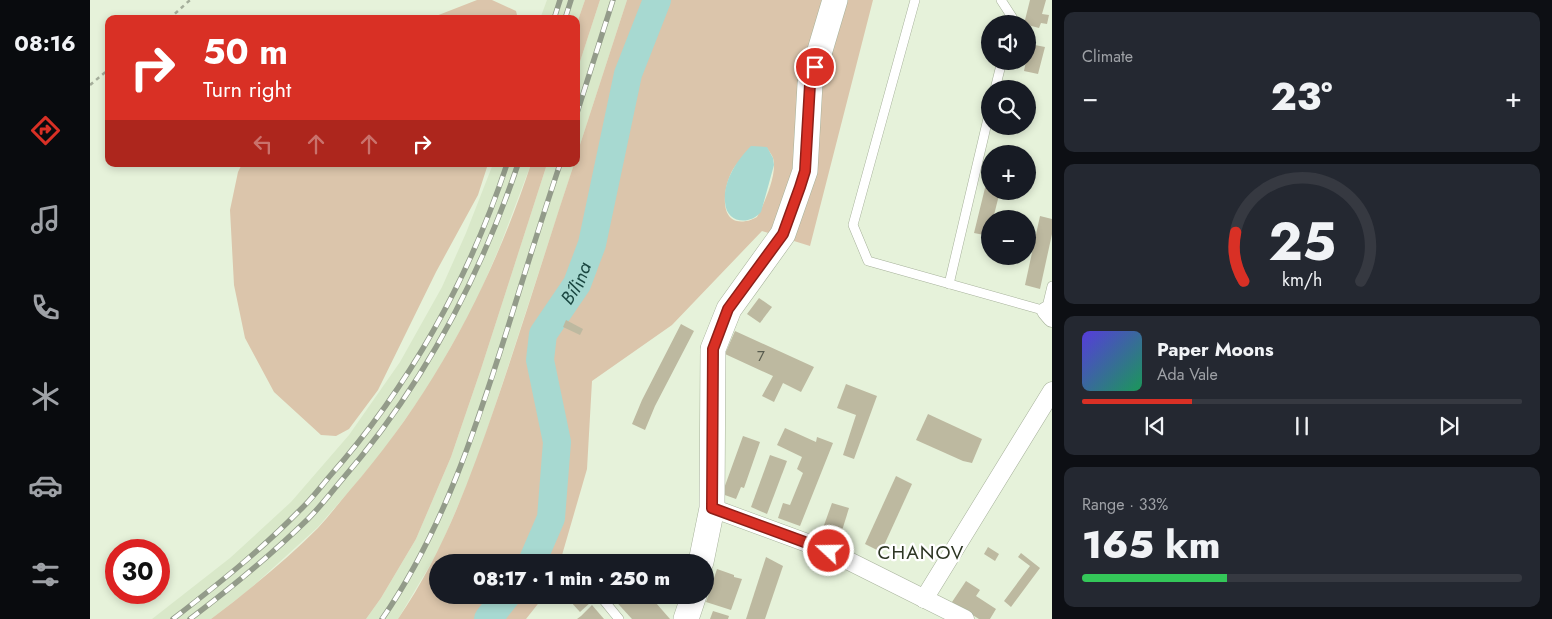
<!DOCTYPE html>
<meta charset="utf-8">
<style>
:root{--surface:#171b24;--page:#242831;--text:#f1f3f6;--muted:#9ea1a6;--line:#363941;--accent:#d93025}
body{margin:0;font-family:Jost,sans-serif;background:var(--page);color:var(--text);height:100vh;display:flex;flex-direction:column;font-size:19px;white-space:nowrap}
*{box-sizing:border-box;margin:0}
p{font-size:16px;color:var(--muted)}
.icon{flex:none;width:28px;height:28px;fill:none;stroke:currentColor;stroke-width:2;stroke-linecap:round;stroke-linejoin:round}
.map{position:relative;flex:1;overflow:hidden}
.drawer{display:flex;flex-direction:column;gap:12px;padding:12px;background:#0d0f14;width:500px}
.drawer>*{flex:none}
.top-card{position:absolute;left:15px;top:15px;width:475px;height:152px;border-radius:10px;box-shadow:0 2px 8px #0003;background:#d93025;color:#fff;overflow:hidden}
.tools{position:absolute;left:891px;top:15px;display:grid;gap:10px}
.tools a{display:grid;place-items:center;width:55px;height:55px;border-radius:50%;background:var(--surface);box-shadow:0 2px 8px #0003;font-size:25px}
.speed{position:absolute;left:15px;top:539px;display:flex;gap:10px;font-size:25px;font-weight:700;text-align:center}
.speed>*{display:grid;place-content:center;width:65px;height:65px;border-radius:50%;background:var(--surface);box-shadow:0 2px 8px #0003;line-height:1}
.speed .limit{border:8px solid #d22;background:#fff;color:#111}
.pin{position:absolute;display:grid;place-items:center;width:42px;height:42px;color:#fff;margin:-21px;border:2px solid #fff;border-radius:50%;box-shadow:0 1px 5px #0007}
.me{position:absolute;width:55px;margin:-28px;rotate:291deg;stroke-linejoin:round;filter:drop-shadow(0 0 4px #0008)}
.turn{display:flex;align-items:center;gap:18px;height:105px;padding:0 15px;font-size:22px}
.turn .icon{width:65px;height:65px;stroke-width:2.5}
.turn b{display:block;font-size:35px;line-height:42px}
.lanes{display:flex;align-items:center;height:48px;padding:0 15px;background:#0003;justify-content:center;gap:25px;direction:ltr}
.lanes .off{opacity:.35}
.big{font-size:38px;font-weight:800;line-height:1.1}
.drawer .widget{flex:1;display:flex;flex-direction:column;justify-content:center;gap:8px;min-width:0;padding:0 18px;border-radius:10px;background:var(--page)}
.drawer .dial{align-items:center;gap:0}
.dial svg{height:130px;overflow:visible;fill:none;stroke:var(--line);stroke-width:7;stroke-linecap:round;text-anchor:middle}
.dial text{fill:var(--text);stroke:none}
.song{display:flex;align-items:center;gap:15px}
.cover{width:60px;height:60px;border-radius:8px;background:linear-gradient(135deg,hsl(250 70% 55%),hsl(150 70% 35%))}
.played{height:5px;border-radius:2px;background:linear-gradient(90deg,var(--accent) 25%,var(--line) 25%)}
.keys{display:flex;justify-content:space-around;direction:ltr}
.heat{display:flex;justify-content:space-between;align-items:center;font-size:28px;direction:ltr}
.charge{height:8px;border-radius:4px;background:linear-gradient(90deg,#34c759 33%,var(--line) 0)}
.trip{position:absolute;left:339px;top:554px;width:285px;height:50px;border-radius:25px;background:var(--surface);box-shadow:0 2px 8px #0003;font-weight:800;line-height:50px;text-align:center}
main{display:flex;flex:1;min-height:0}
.tab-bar{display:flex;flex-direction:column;width:90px;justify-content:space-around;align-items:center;background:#090b0e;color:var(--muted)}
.tab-bar .icon{width:35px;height:35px}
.tab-bar .selected{color:var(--accent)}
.tab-bar b{font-size:22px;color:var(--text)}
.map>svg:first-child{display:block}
.built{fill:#d9e8c9}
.green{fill:#dbc5ab;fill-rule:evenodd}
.water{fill:#a7d9d1}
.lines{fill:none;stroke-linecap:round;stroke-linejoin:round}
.river{stroke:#a7d9d1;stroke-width:28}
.building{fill:#bdb9a0}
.lane-casing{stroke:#a6b19a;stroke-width:10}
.street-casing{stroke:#a6b19a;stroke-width:19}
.secondary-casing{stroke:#a6b19a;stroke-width:26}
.path{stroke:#a5ae9b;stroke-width:2.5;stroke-dasharray:4 4;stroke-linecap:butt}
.lane{stroke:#fff;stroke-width:9}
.street{stroke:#fff;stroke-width:18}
.secondary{stroke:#fff;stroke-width:25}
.rail-casing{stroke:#939b8a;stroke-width:5.5}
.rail{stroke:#fff;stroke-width:4;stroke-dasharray:11;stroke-linecap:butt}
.route-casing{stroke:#8d1f18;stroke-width:12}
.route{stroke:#d93025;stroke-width:9}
.labels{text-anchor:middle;stroke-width:4.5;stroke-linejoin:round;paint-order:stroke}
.number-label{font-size:15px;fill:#585b4e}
.water-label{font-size:19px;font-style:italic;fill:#1a4741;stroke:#fff}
.neighbourhood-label{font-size:19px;letter-spacing:1px;fill:#2d3623;stroke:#fff}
</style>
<main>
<nav class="tab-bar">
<b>08:16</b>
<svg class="icon selected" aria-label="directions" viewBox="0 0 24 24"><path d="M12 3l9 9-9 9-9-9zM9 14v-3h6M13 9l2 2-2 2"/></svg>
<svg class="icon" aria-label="music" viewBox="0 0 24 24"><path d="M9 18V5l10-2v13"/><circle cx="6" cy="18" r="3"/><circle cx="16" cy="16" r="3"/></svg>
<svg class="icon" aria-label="phone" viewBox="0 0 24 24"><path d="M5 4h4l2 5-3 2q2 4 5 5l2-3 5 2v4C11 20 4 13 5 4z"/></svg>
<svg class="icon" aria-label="climate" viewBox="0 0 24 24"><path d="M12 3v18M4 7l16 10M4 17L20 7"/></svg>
<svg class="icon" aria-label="car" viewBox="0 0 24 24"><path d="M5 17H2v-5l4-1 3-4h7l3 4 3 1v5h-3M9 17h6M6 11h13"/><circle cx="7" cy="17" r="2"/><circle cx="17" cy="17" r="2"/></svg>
<svg class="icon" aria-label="filters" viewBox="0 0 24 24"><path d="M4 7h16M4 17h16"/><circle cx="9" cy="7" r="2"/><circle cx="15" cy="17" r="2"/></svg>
</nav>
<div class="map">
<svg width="962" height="619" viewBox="0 0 962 619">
<rect width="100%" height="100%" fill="#e6f2da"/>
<g class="built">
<polygon points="457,0 495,0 486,26 486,19 450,19"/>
<polygon points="510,0 537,0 486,157 486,74"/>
<polygon points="403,164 441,164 410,246 385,304 340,384 288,458 228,527 160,589 121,619 62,619 140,558 201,502 259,435 310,362 352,287 376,233"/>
<polygon points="457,164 484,164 415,376 385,466 349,550 308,619 276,619 291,598 326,539 361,457 391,369"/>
</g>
<g class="green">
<polygon points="387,0 402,0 426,11 428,19 345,19 346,16"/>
<polygon points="495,0 510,0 486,74 486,26"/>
<path d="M537,0H783L720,246L672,231L582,325L502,381L497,469L470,562H348V595H455L436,619H308C352,555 379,482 404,409C432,328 457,245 484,164H486V157ZM677,148C679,151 682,155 683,158C688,173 674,204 667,217C663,219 659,221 656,221C625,227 634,179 646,165C652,159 669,152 677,148Z"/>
<polygon points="152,164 398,164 388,195 346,272 288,390 259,429 246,436 231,435 184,392 155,338 144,285 140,210 148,172"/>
<path d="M441,164H457L391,369L361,457L326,539L291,598L276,619H121C158,591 195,561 228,528C239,516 249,503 260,490C343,395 402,283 441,164Z"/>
</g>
<path class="water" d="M661,146L677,147L683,158L684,165L671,212C659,226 636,223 635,202C633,181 647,160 661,146Z"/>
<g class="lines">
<g class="river">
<path id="s1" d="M442,562L461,518L467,442L450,360L453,334L487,284L502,244L538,74L567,0"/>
<polyline points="398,619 417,595"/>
</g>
</g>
<g class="building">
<polygon points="940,0 956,0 952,14 959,15 957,24 951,23 949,28 934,24"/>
<polygon points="940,44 955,47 948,74 934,71 936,61 938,61"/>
<polygon points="895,188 900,189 900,191 910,191 903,219 900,219 899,236 884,233"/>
<polygon points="950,216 962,219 962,234 950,289 935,285"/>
<polygon points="669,298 682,307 670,323 657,314"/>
<polygon points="476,320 493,329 490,335 473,327"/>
<polygon points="591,324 604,331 565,406 555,430 542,424 552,400"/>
<polygon points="645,331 724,367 711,392 693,383 684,402 672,396 683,376 635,354"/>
<polygon points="756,384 787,396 764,459 753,455 766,415 747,408"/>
<polygon points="838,414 892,439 882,463 873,461 826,440"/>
<polygon points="695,428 726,442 727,437 743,443 710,526 688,518 693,503 700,505 713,473 707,469 712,457 687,445"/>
<polygon points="653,436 670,442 654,488 651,487 646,499 632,494"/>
<polygon points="680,455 697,461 677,514 661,507"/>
<polygon points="806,476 822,484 791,552 775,544"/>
<polygon points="742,503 759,508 751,534 733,528"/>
<polygon points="898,547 909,554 905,561 894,554"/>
<polygon points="931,553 950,568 921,607 914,601 940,566 928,557"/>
<polygon points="676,557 693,566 675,619 656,619"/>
<polygon points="627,569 644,575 644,577 652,579 641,610 616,602"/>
<polygon points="876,581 890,590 886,596 906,609 900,619 889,619 862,602"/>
<polygon points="488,595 495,595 501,602 490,612 480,601"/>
<polygon points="520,595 559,595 580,619 542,619"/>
<polygon points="502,605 514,619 487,619 491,616"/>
<polygon points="623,611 639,616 638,619 620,619"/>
</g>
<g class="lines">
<g class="lane-casing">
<g id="lane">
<polyline points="825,0 763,225 778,261 956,311 962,286"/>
<polyline points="911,0 922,17 921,24"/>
<polyline points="905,89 912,61"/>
<polyline points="859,284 900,110"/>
<polyline points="511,597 529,619"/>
</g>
</g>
<g class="street-casing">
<g id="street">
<polyline points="956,311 962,318"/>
<polyline points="622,508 739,551 875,619"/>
<polyline points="834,599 962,391"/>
</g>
</g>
<g class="secondary-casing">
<g id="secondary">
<polyline points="611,562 622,508 623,349 639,309 693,234 715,171 720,84 745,0"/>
<polyline points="596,619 604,595"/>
</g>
</g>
<g class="path">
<polyline points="79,19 100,0"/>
<polyline points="0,85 19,69"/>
</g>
<use href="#lane" class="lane"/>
<use href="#street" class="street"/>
<use href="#secondary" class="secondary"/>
<g class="rail-casing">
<g id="rail">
<polyline points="464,19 470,0"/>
<polyline points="475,19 481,0"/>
<polyline points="486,116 523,0"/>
<path d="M83,619C127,585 170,551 209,511C220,501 229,489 239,477C319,387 379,279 417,164"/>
<path d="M100,619C141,588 181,555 218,519C230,507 240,494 250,482C331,389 389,280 428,164"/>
<path d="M292,619C353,531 386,428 418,327C435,272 452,218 470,164"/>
</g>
</g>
<use href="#rail" class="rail"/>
</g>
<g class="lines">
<g class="route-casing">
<polyline id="route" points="725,67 720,84 715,171 710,187 693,234 638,309 623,349 622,508 739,551"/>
</g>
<use href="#route" class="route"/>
</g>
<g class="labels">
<g class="number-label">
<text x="671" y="361">7</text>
</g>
<g class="water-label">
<text dy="7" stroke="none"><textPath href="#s1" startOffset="295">Bílina</textPath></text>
</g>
<g class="neighbourhood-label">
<text x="831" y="559">CHANOV</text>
</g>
</g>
</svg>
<div class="tools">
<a><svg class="icon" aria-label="sound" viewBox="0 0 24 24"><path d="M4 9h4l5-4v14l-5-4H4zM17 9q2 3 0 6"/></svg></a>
<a><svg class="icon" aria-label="search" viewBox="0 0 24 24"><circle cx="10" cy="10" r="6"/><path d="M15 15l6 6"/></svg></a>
<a>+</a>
<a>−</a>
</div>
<div class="speed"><div class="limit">30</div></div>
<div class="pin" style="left:725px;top:67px;background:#d93025"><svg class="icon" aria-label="arrive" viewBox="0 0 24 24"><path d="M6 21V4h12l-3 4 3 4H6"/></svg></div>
<svg class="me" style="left:739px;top:551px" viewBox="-20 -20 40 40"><circle r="17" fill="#d93025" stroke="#fff" stroke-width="3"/><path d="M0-11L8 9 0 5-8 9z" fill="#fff"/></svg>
<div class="trip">08:17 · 1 min · 250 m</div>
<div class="top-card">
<div class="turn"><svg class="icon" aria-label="right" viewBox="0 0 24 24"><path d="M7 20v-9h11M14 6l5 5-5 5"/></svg><div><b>50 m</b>Turn right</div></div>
<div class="lanes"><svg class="icon off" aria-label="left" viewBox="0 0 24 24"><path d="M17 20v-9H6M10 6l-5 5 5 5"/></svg><svg class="icon off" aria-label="ahead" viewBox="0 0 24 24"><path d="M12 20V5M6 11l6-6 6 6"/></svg><svg class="icon off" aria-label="ahead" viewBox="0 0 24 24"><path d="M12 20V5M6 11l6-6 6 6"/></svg><svg class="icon" aria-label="right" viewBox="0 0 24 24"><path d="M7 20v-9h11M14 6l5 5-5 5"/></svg></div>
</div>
</div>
<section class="drawer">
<div class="widget"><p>Climate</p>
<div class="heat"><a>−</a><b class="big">23°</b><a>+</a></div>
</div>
<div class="widget dial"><svg viewBox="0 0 100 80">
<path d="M14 69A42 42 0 1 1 86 69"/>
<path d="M14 69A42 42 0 0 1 9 39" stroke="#d93025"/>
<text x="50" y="56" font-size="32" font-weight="700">25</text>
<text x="50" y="72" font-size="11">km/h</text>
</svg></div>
<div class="widget">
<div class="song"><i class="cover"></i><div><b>Paper Moons</b><p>Ada Vale</p></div></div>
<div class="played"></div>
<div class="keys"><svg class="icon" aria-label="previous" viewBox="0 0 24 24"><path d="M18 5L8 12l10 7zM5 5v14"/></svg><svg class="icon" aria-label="pause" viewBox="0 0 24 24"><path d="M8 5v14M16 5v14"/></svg><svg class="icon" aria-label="next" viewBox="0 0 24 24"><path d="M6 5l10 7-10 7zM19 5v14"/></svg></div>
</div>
<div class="widget"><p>Range · 33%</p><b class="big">165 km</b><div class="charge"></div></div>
</section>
</main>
